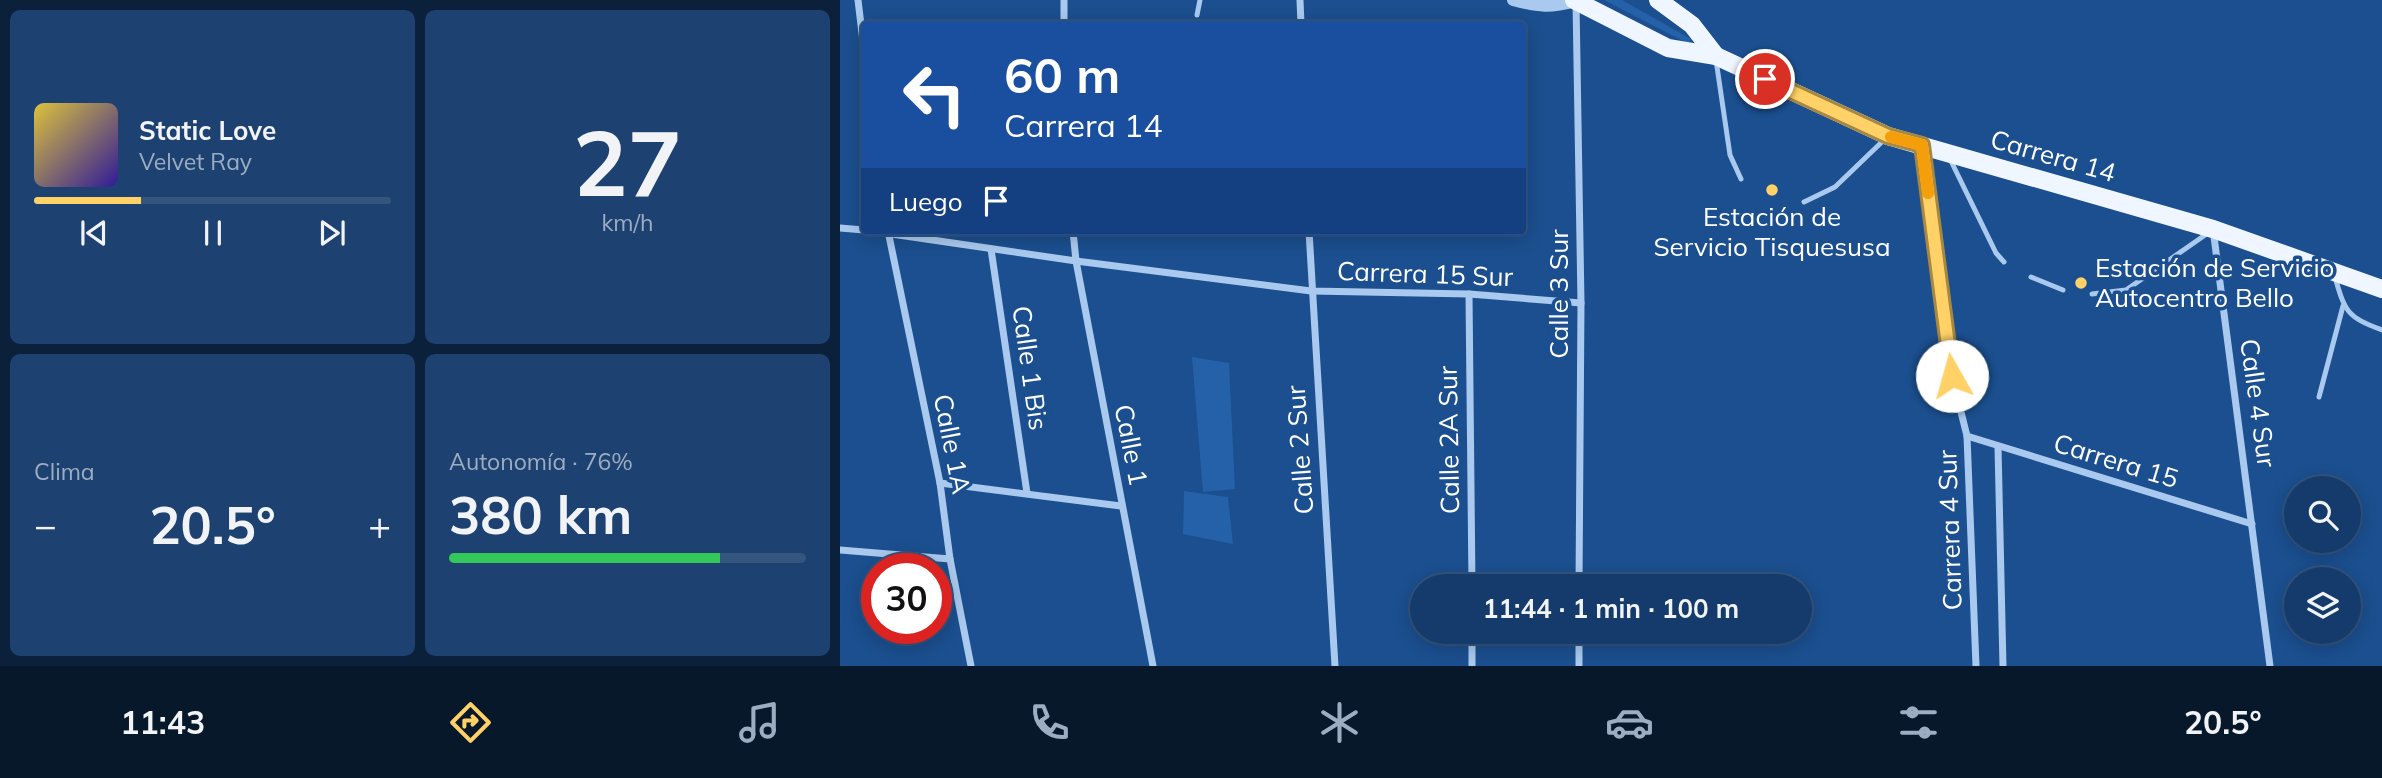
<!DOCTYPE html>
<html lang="es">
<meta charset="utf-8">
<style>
:root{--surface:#143b6b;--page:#1d4271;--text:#f1f3f6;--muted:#9dadc1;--line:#33557e;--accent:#ffd166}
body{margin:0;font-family:Mulish,sans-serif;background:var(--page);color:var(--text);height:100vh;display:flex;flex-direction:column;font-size:26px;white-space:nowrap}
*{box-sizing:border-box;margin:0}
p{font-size:23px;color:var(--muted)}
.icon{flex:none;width:38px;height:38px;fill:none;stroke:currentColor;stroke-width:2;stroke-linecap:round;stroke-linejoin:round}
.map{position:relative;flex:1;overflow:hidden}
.panel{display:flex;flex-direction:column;gap:10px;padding:10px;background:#0b203b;width:840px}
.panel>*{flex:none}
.top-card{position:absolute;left:21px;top:21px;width:665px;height:214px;border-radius:7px;box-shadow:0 4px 18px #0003,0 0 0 2px var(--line);background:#1a4fa0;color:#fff;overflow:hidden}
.controls{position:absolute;left:1444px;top:476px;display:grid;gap:14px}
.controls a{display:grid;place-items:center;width:77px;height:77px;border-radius:50%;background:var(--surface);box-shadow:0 4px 18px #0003,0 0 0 2px var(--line);font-size:35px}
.speed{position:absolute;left:21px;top:553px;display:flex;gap:14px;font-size:35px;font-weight:700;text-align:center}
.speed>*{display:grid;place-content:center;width:91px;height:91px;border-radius:50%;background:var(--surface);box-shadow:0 4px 18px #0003,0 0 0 2px var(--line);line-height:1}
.speed .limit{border:10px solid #d22;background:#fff;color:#111}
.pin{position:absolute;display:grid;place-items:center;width:60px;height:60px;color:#fff;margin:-30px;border:4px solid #fff;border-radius:50%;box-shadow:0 2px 7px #0007}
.me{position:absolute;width:77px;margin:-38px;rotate:353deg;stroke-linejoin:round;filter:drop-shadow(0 0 5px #0008)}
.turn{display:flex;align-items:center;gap:24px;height:147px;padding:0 28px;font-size:32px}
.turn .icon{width:91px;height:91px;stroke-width:2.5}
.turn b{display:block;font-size:49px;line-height:60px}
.then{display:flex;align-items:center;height:66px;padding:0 28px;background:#0003;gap:14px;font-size:26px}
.big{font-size:52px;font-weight:700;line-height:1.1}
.panel .tile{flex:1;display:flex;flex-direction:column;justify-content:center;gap:10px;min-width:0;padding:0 24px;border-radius:10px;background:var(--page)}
.panel .dial{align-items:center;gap:0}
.dial b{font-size:91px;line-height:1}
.song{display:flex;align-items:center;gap:21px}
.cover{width:84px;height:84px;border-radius:10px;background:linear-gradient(135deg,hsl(50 70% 55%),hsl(250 70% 35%))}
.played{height:7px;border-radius:4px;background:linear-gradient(90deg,var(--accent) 30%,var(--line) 30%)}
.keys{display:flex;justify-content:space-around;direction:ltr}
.heat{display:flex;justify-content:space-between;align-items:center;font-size:38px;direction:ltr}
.charge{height:10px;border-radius:5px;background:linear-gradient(90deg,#34c759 76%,var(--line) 0)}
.panel .tiles{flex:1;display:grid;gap:10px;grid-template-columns:repeat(2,1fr)}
.trip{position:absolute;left:570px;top:574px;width:402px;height:70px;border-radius:35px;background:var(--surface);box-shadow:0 4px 18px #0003,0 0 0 2px var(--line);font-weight:700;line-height:70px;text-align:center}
.tab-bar{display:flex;height:112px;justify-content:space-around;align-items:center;background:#08182b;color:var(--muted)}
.tab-bar .icon{width:49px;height:49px}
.tab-bar .current{color:var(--accent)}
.tab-bar b{font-size:32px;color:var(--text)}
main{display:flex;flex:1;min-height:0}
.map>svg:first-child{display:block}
.green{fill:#2461a8}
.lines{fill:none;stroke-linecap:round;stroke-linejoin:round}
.service{stroke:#a9c9ee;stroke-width:5}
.minor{stroke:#a9c9ee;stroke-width:7}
.tertiary{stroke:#a9c9ee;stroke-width:12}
.primary{stroke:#f0f6ff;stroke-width:18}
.route-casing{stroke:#a68842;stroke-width:18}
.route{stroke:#ffd166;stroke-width:12}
.slow{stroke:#f59e0b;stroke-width:12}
.poi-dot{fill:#ffd166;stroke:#1b4f8f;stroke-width:2.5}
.labels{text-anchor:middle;stroke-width:7;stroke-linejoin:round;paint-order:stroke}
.street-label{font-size:26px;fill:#fff;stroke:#1b4f8f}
.poi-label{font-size:26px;fill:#fff;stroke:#1b4f8f}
</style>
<main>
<section class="panel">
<div class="tiles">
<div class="tile">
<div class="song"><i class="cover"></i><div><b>Static Love</b><p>Velvet Ray</p></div></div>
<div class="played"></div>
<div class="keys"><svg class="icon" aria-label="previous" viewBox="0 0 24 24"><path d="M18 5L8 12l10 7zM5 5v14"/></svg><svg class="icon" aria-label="pause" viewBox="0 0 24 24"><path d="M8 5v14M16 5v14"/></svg><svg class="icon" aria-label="next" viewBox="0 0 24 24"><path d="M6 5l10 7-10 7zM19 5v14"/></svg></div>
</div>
<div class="tile dial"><b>27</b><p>km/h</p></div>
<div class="tile"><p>Clima</p>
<div class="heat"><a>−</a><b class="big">20.5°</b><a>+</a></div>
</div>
<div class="tile"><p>Autonomía · 76%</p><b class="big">380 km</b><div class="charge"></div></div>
</div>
</section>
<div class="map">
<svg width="1542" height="666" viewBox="0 0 1542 666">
<rect width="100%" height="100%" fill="#1b4f8f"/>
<g class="green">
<polygon points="764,0 782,0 851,39 849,44"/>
<polygon points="352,357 389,363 395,489 363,492"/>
<polygon points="344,491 388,497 393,544 343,534"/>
</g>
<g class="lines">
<g class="service">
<polyline points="357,15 360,0"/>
<polyline points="876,60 890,155 901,179"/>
<polyline points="1110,159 1156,253 1164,262"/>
<polyline points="964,202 995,187 1046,138"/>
<polyline points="1191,277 1223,290"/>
<path d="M1495,277C1505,312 1507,317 1542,330"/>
<polyline points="1252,294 1286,290 1368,233"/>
<polyline points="1479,397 1503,306"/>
</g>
<g class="minor">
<polyline points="18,0 24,50"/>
<polyline points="460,0 461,24"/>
<polyline points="736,2 741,303 739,586"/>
<polyline points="224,24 224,0"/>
<polyline points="1082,146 1112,376 1127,436 1136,666"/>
<polyline points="0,228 24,230"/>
<polyline points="1373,229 1430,666"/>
<polyline points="31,231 236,261 471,291 629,294 741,303"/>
<polyline points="48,231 100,483 110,559 131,666"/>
<polyline points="233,231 236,261 313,666"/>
<polyline points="469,231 495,666"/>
<polyline points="151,249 187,493"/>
<polyline points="629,294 632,586"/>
<polyline points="1127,436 1412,524"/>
<polyline points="1158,447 1163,666"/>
<polyline points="100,483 281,506"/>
<polyline points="0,550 110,559"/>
<polyline points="632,632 632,666"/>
<polyline points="739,666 739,632"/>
</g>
<path class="tertiary" d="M673,0C699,7 710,8 736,1"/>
<g class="primary">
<polyline points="734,0 828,48 876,56 1048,136 1373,229 1542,289"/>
<polyline points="818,0 852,25 876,56"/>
</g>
</g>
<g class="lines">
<g class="route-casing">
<polyline id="route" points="925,79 1048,136 1082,145 1112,376"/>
</g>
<use href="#route" class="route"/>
<polyline class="slow" points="1051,137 1082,145 1088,193"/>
</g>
<g class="poi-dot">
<circle cx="932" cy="190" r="7"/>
<circle cx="1241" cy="283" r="7"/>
</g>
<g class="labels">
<g class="street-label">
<text transform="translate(1213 156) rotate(16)" y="9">Carrera 14</text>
<text transform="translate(585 274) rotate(2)" y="9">Carrera 15 Sur</text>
<text transform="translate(719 294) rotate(-90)" y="9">Calle 3 Sur</text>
<text transform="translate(190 368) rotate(82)" y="9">Calle 1 Bis</text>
<text transform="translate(1418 403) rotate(82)" y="9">Calle 4 Sur</text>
<text transform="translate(609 440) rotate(-91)" y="9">Calle 2A Sur</text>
<text transform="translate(112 444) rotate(79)" y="9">Calle 1A</text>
<text transform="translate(291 445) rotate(79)" y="9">Calle 1</text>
<text transform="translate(460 450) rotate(-94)" y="9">Calle 2 Sur</text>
<text transform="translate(1276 461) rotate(17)" y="9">Carrera 15</text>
<text transform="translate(1110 530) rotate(-92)" y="9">Carrera 4 Sur</text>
</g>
<g class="poi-label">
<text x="932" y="226">Estación de<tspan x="932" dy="30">Servicio Tisquesusa</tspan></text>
<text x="1255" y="277" text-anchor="start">Estación de Servicio<tspan x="1255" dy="30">Autocentro Bello</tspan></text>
</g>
</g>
</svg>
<div class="controls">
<a><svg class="icon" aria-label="search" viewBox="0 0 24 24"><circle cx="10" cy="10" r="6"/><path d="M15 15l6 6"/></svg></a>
<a><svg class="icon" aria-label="layers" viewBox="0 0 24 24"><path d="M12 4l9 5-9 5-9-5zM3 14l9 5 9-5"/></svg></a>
</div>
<div class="speed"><div class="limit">30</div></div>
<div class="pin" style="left:925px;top:79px;background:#d93025"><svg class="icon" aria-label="arrive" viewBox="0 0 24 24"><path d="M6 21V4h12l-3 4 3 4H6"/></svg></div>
<svg class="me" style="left:1112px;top:376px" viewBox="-20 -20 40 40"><circle r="19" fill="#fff"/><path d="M0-13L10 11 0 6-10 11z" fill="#ffd166"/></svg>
<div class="trip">11:44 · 1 min · 100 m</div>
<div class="top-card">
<div class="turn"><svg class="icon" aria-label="left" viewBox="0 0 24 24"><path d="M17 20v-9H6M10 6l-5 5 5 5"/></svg><div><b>60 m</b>Carrera 14</div></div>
<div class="then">Luego<svg class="icon" aria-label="arrive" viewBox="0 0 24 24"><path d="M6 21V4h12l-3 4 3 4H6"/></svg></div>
</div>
</div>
</main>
<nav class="tab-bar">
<b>11:43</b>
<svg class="icon current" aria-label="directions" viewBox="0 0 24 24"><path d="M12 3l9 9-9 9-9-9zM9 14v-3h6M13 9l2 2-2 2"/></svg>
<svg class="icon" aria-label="music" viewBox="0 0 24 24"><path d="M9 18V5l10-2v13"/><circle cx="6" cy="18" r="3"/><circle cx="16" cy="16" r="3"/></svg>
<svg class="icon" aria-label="phone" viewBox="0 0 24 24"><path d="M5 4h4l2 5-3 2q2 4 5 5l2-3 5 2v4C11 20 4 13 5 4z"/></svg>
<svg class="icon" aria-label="climate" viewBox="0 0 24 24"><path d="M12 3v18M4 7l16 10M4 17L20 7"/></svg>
<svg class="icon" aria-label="car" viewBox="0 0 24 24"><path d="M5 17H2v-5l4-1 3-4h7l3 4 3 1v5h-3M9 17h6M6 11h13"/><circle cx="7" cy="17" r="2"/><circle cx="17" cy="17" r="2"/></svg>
<svg class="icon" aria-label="filters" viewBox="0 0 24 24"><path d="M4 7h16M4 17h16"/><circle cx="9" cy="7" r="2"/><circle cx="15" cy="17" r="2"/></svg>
<b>20.5°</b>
</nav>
